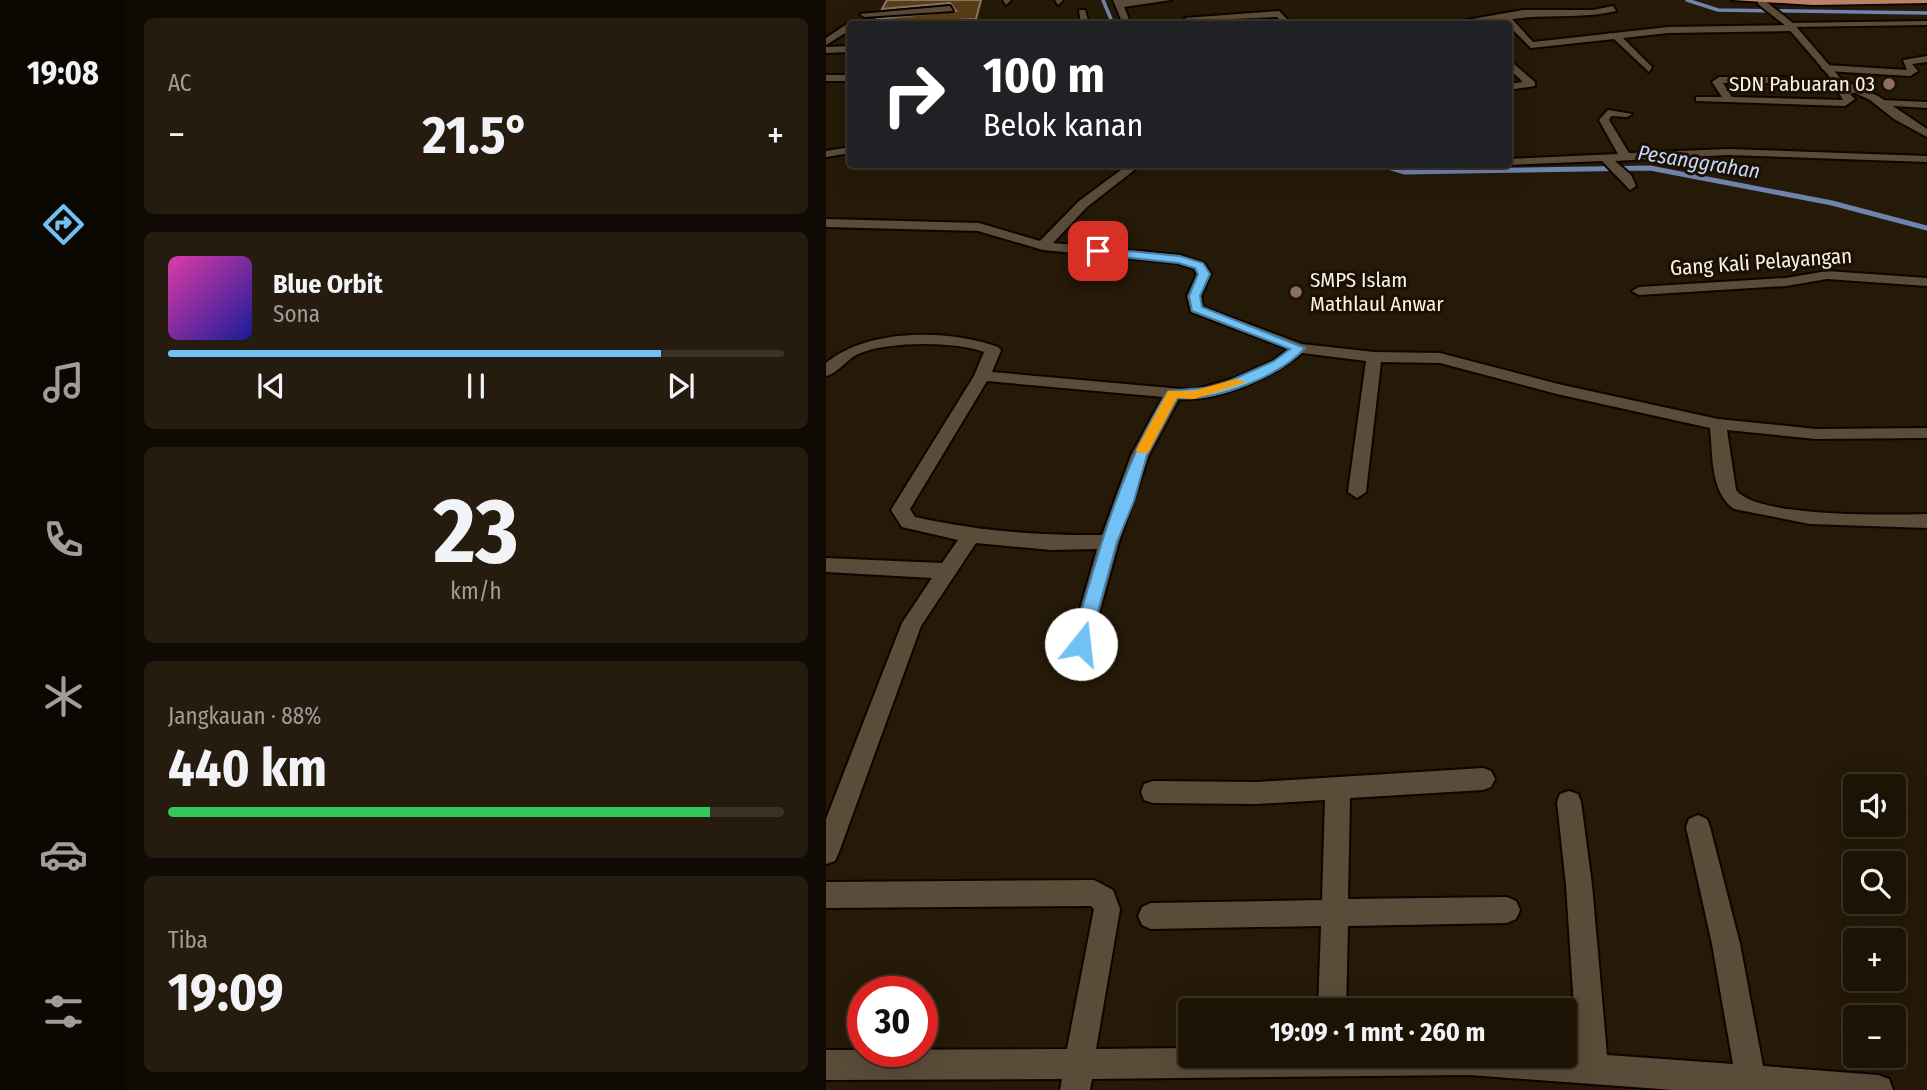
<!DOCTYPE html>
<html lang="id">
<meta charset="utf-8">
<style>
:root{--surface:#1c1305;--page:#251c0f;--text:#f1f3f6;--muted:#a09e9a;--line:#3a3227;--accent:#71c1f5}
body{margin:0;font-family:"Fira Sans Condensed",sans-serif;background:var(--page);color:var(--text);height:100vh;display:flex;flex-direction:column;font-size:26px;white-space:nowrap}
*{box-sizing:border-box;margin:0}
p{font-size:23px;color:var(--muted)}
.icon{flex:none;width:38px;height:38px;fill:none;stroke:currentColor;stroke-width:2;stroke-linecap:round;stroke-linejoin:round}
.map{position:relative;flex:1;overflow:hidden}
.side{display:flex;flex-direction:column;gap:18px;padding:18px;background:#0f0a03;width:700px}
.side>*{flex:none}
.hud{position:absolute;left:21px;top:21px;width:665px;height:147px;border-radius:7px;box-shadow:0 7px 28px #0002,0 0 0 2px var(--line);background:#202124;color:#fff;overflow:hidden}
.buttons{position:absolute;left:1017px;top:774px;display:grid;gap:14px}
.buttons a{display:grid;place-items:center;width:63px;height:63px;border-radius:7px;background:var(--surface);box-shadow:0 7px 28px #0002,0 0 0 2px var(--line);font-size:35px}
.speed{position:absolute;left:21px;top:976px;display:flex;gap:14px;font-size:35px;font-weight:700;text-align:center}
.speed>*{display:grid;place-content:center;width:91px;height:91px;border-radius:50%;background:var(--surface);box-shadow:0 7px 28px #0002,0 0 0 2px var(--line);line-height:1}
.speed .limit{border:10px solid #d22;background:#fff;color:#111}
.pin{position:absolute;display:grid;place-items:center;width:60px;height:60px;color:#fff;margin:-30px;border-radius:14px;box-shadow:0 4px 10px #0006}
.me{position:absolute;width:77px;margin:-38px;rotate:16deg;stroke-linejoin:round;filter:drop-shadow(0 0 5px #0008)}
.turn{display:flex;align-items:center;gap:24px;height:147px;padding:0 21px;font-size:32px}
.turn .icon{width:91px;height:91px;stroke-width:2.5}
.turn b{display:block;font-size:49px;line-height:60px}
.big{font-size:52px;font-weight:700;line-height:1.1}
.side .tile{flex:1;display:flex;flex-direction:column;justify-content:center;gap:10px;min-width:0;padding:0 24px;border-radius:10px;background:var(--page)}
.side .dial{align-items:center;gap:0}
.dial b{font-size:91px;line-height:1}
.song{display:flex;align-items:center;gap:21px}
.cover{width:84px;height:84px;border-radius:10px;background:linear-gradient(135deg,hsl(320 70% 55%),hsl(240 70% 35%))}
.played{height:7px;border-radius:4px;background:linear-gradient(90deg,var(--accent) 80%,var(--line) 80%)}
.keys{display:flex;justify-content:space-around;direction:ltr}
.heat{display:flex;justify-content:space-between;align-items:center;font-size:38px;direction:ltr}
.charge{height:10px;border-radius:5px;background:linear-gradient(90deg,#34c759 88%,var(--line) 0)}
.trip{position:absolute;left:352px;top:998px;width:399px;height:70px;border-radius:7px;background:var(--surface);box-shadow:0 7px 28px #0002,0 0 0 2px var(--line);font-weight:700;line-height:70px;text-align:center}
main{display:flex;flex:1;min-height:0}
.tab-bar{display:flex;flex-direction:column;width:126px;justify-content:space-around;align-items:center;background:#0b0802;color:var(--muted)}
.tab-bar .icon{width:49px;height:49px}
.tab-bar .active{color:var(--accent)}
.tab-bar b{font-size:32px;color:var(--text)}
.map>svg:first-child{display:block}
.lines{fill:none;stroke-linecap:round;stroke-linejoin:round}
.stream-far1{stroke:#6f83ac;stroke-width:3.5}
.stream{stroke:#6f83ac;stroke-width:5}
.building{fill:#583e16;stroke:#877763;stroke-width:2}
.service-casing{stroke:#0e0400;stroke-width:4}
.minor-casing{stroke:#0e0400;stroke-width:4}
.tertiary-casing{stroke:#0e0400;stroke-width:4}
.primary-casing{stroke:#0e0400;stroke-width:4}
.service{fill:#5b4c39;fill-rule:evenodd}
.minor{fill:#5b4c39;fill-rule:evenodd}
.tertiary{fill:#5b4c39;fill-rule:evenodd}
.primary{fill:#b98267;fill-rule:evenodd}
.route{fill:#71c1f5;stroke:#497d9f;stroke-width:2}
.slow{fill:#f59e0b}
.education-dot{fill:#8d6e63;stroke:#1b1001;stroke-width:2.5}
.labels{text-anchor:middle;stroke-width:6;stroke-linejoin:round;paint-order:stroke}
.far-poi-label{font-size:21px;fill:#fbf2e7;stroke:#1b1001;text-anchor:end}
.far-water-label{font-size:21px;font-style:italic;fill:#c5d9fe;stroke:#1b1001}
.far-street-label{font-size:21px;fill:#fbf2e7;stroke:#1b1001}
</style>
<main>
<nav class="tab-bar">
<b>19:08</b>
<svg class="icon active" aria-label="directions" viewBox="0 0 24 24"><path d="M12 3l9 9-9 9-9-9zM9 14v-3h6M13 9l2 2-2 2"/></svg>
<svg class="icon" aria-label="music" viewBox="0 0 24 24"><path d="M9 18V5l10-2v13"/><circle cx="6" cy="18" r="3"/><circle cx="16" cy="16" r="3"/></svg>
<svg class="icon" aria-label="phone" viewBox="0 0 24 24"><path d="M5 4h4l2 5-3 2q2 4 5 5l2-3 5 2v4C11 20 4 13 5 4z"/></svg>
<svg class="icon" aria-label="climate" viewBox="0 0 24 24"><path d="M12 3v18M4 7l16 10M4 17L20 7"/></svg>
<svg class="icon" aria-label="car" viewBox="0 0 24 24"><path d="M5 17H2v-5l4-1 3-4h7l3 4 3 1v5h-3M9 17h6M6 11h13"/><circle cx="7" cy="17" r="2"/><circle cx="17" cy="17" r="2"/></svg>
<svg class="icon" aria-label="filters" viewBox="0 0 24 24"><path d="M4 7h16M4 17h16"/><circle cx="9" cy="7" r="2"/><circle cx="15" cy="17" r="2"/></svg>
</nav>
<section class="side">
<div class="tile"><p>AC</p>
<div class="heat"><a>−</a><b class="big">21.5°</b><a>+</a></div>
</div>
<div class="tile">
<div class="song"><i class="cover"></i><div><b>Blue Orbit</b><p>Sona</p></div></div>
<div class="played"></div>
<div class="keys"><svg class="icon" aria-label="previous" viewBox="0 0 24 24"><path d="M18 5L8 12l10 7zM5 5v14"/></svg><svg class="icon" aria-label="pause" viewBox="0 0 24 24"><path d="M8 5v14M16 5v14"/></svg><svg class="icon" aria-label="next" viewBox="0 0 24 24"><path d="M6 5l10 7-10 7zM19 5v14"/></svg></div>
</div>
<div class="tile dial"><b>23</b><p>km/h</p></div>
<div class="tile"><p>Jangkauan · 88%</p><b class="big">440 km</b><div class="charge"></div></div>
<div class="tile"><p>Tiba</p><b class="big">19:09</b></div>
</section>
<div class="map">
<svg width="1101" height="1090" viewBox="0 0 1101 1090">
<rect width="100%" height="100%" fill="#251907"/>
<g class="lines">
<g class="stream-far1">
<polyline points="277,0 287,24"/>
<polyline points="861,0 892,10 1101,13"/>
</g>
<polyline class="stream" points="552,164 579,172 824,168 1006,203 1101,228"/>
</g>
<polygon class="building" points="61,0 155,0 150,19 48,24 51,19 130,11 124,3 56,9"/>
<g class="lines">
<g class="service-casing">
<polygon id="service" points="1101,21 1101,25 964,27 961,25 964,23"/>
</g>
<g class="minor-casing">
<g id="minor">
<polygon points="177,0 185,0 180,5"/>
<polygon points="229,0 237,0 232,5"/>
<polygon points="287,0 345,0 298,7 305,24 297,24"/>
<polygon points="124,6 127,11 38,17 34,14"/>
<path d="M787,6L790,11C756,19 720,14 686,19L707,42L842,27L966,25L970,28L966,31L842,33L797,38L826,67L823,72L788,39L705,48L677,20L618,24L697,10H767Z"/>
<polygon points="253,10 259,10 263,24 255,24"/>
<polygon points="453,11 466,24 458,24 451,17 363,21 359,18"/>
<polygon points="21,24 27,24 24,24 24,30 0,45 0,38"/>
<polygon points="24,46 24,52 0,53 0,47"/>
<polygon points="1101,56 1101,62 1086,64 1092,71 1084,76 1000,71 995,68 1000,65 1081,70 1077,60"/>
<polygon points="682,59 709,82 709,86 682,90 682,84 697,82 682,68"/>
<rect x="0" y="75" width="24" height="6"/>
<polygon points="893,77 959,77 964,80 959,83 897,83 906,97 1017,100 1011,90 1032,87 1037,90 1024,94 1029,99 1019,106 870,101 870,97 896,97 886,82"/>
<polygon points="1055,100 1101,102 1101,108 1051,105 1051,101"/>
<polygon points="782,110 806,114 801,117 785,116 783,120 803,153 902,149 1101,156 1101,162 902,155 789,161 805,175 810,186 804,190 776,161 682,165 678,164 682,164 682,159 792,154 773,120"/>
<polygon points="24,147 24,153 0,157 0,151"/>
<path d="M303,164H316L261,207L227,243L353,255L378,263L385,274L375,296L377,307L476,344L548,352L614,353L732,384L892,419L990,429L1101,428V438L990,439L901,430L910,490C931,518 1065,515 1101,514V528L984,524L908,509C884,492 887,455 884,428L731,394L614,363L555,362L540,492L531,498L522,492L540,361L476,353C445,378 394,402 353,399L323,455L293,542L263,650L255,653L247,650L244,644L271,549L225,550L150,543L95,626L13,852L9,861L0,864V819L76,623L106,578L0,572V558L116,563L132,540L76,527L65,510L148,376L158,352C129,341 61,341 32,354C20,360 12,373 0,376V363C42,328 122,329 172,347L175,350L166,372L367,390L409,378L447,361L462,349L365,312L361,296L371,274L368,269L351,263L217,250L152,231L0,227V219L153,223L214,241L253,201ZM161,381L337,397L305,455L276,535C212,536 152,531 89,517L84,509Z"/>
<polygon points="1001,271 1101,278 1101,286 1001,279 960,286 813,295 806,291 813,287 960,278"/>
<polygon points="657,768 665,771 669,779 665,787 657,790 524,798 522,899 681,897 690,901 694,910 690,919 681,923 522,926 520,1010 492,1010 495,926 325,929 316,925 312,916 316,907 325,903 496,900 499,800 431,804 327,803 318,800 315,792 318,784 327,781 431,782"/>
<polygon points="743,791 752,794 755,802 766,885 781,1055 907,1064 886,944 860,827 863,819 872,815 881,819 884,827 914,944 937,1066 1052,1075 1063,1079 1067,1090 848,1090 643,1075 266,1079 264,1090 234,1090 236,1079 0,1080 0,1050 241,1049 268,909 265,906 0,908 0,882 268,880 287,890 294,909 270,1049 364,1048 364,1055 751,1053 740,885 731,802 734,794"/>
</g>
</g>
<g class="tertiary-casing">
<polygon id="tertiary" points="932,0 938,0 967,23 1016,80 1052,96 1101,129 1101,137 1068,119 1044,100 1010,84 961,27 932,4"/>
</g>
<g class="primary-casing">
<polygon id="primary" points="906,0 1101,0 1101,3 987,5"/>
</g>
<use href="#service" class="service"/>
<use href="#minor" class="minor"/>
<use href="#tertiary" class="tertiary"/>
<use href="#primary" class="primary"/>
</g>
<path class="route" d="M272,248L354,256L377,263L384,274L374,296L376,307L479,348C453,377 390,401 351,398L321,455L308,501L291,542L263,644L255,651L246,644C270,559 295,466 342,391L390,387L448,361L464,349L366,311L363,296L372,274L369,268L352,263L268,254V249Z"/>
<polygon class="slow" points="410,379 421,382 368,399 351,398 322,453 312,453 310,450 342,391 367,391"/>
<g class="education-dot">
<circle cx="1063" cy="84" r="7"/>
<circle cx="470" cy="292" r="7"/>
</g>
<g class="labels">
<g class="far-poi-label">
<text x="1049" y="91">SDN Pabuaran 03</text>
<text x="484" y="287" text-anchor="start">SMPS Islam<tspan x="484" dy="24">Mathlaul Anwar</tspan></text>
</g>
<g class="far-water-label">
<text transform="translate(873 162) rotate(9)" y="7">Pesanggrahan</text>
</g>
<g class="far-street-label">
<text transform="translate(935 262) rotate(-4)" y="7">Gang Kali Pelayangan</text>
</g>
</g>
</svg>
<div class="buttons">
<a><svg class="icon" aria-label="sound" viewBox="0 0 24 24"><path d="M4 9h4l5-4v14l-5-4H4zM17 9q2 3 0 6"/></svg></a>
<a><svg class="icon" aria-label="search" viewBox="0 0 24 24"><circle cx="10" cy="10" r="6"/><path d="M15 15l6 6"/></svg></a>
<a>+</a>
<a>−</a>
</div>
<div class="speed"><div class="limit">30</div></div>
<div class="pin" style="left:272px;top:251px;background:#d93025"><svg class="icon" aria-label="arrive" viewBox="0 0 24 24"><path d="M6 21V4h12l-3 4 3 4H6"/></svg></div>
<svg class="me" style="left:255px;top:644px" viewBox="-20 -20 40 40"><circle r="19" fill="#fff"/><path d="M0-13L10 11 0 6-10 11z" fill="#71c1f5"/></svg>
<div class="trip">19:09 · 1 mnt · 260 m</div>
<div class="hud">
<div class="turn"><svg class="icon" aria-label="right" viewBox="0 0 24 24"><path d="M7 20v-9h11M14 6l5 5-5 5"/></svg><div><b>100 m</b>Belok kanan</div></div>
</div>
</div>
</main>
